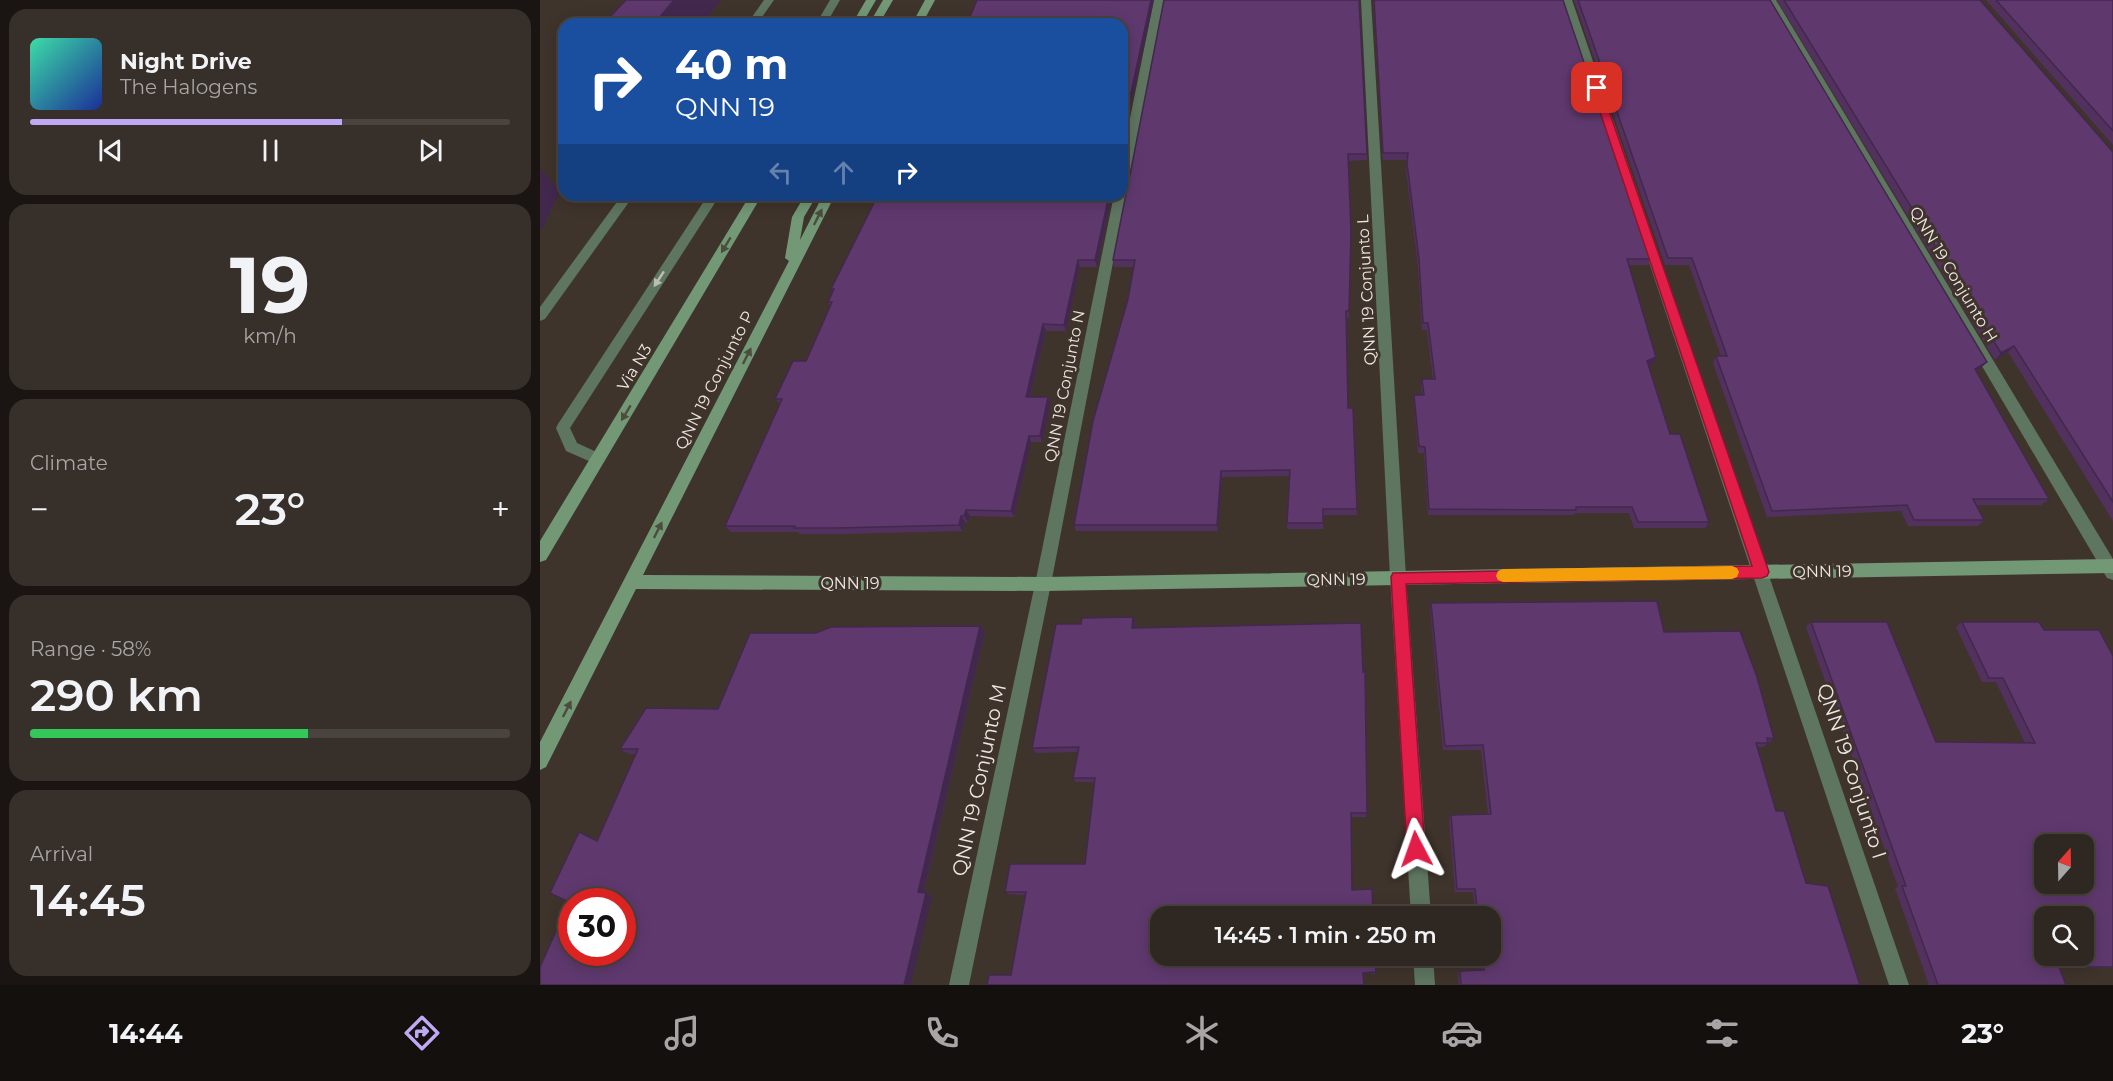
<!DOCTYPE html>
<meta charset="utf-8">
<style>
:root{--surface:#2f2721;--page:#372f2a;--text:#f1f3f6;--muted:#a7a5a5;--line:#4a443f;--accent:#bfa9f4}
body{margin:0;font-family:Montserrat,sans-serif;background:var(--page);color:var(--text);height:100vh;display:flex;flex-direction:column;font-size:22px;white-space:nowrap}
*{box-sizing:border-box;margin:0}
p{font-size:20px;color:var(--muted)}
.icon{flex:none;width:33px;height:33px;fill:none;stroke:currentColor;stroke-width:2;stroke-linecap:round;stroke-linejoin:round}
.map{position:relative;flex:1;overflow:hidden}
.details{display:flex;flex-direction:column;gap:9px;padding:9px;background:#1a1512;width:540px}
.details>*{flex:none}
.guide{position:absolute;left:18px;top:18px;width:570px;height:183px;border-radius:18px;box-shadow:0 3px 15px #0003,0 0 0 2px var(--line);background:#1a4fa0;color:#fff;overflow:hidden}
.needle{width:39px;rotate:20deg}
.controls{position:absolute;left:1494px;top:834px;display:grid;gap:12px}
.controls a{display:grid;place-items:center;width:60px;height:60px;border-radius:12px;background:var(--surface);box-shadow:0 3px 15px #0003,0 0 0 2px var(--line);font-size:30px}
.speed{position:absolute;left:18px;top:888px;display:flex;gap:12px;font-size:30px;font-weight:700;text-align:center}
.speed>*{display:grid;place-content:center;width:78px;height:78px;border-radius:50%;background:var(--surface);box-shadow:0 3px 15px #0003,0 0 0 2px var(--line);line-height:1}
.speed .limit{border:9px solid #d22;background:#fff;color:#111}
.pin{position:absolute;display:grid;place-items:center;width:51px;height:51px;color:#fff;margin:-26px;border-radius:12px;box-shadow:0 3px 9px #0006}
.me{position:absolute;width:66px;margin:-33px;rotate:356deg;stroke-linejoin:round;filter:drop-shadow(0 0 4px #0008)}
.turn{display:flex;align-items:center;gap:21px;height:126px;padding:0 18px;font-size:27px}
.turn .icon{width:78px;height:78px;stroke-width:2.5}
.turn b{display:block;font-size:42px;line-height:51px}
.lanes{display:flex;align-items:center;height:57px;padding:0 18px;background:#0003;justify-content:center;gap:30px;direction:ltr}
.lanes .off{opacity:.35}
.big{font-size:45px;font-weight:600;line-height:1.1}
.details .widget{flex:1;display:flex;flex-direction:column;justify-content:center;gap:9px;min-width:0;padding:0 21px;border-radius:18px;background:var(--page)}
.details .dial{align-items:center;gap:0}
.dial b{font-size:78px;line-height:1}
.song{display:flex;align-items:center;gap:18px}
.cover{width:72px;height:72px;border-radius:9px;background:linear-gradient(135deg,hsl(160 70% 55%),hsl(230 70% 35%))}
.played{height:6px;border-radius:3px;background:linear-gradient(90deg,var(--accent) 65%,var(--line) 65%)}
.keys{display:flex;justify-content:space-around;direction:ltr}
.heat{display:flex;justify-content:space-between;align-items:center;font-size:33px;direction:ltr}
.charge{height:9px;border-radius:4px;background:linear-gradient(90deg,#34c759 58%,var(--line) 0)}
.trip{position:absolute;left:610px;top:906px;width:351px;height:60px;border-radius:18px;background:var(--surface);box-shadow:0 3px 15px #0003,0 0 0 2px var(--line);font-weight:600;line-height:60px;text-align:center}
.tab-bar{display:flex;height:96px;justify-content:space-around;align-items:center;background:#13100d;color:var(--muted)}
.tab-bar .icon{width:42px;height:42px}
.tab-bar .on{color:var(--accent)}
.tab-bar b{font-size:27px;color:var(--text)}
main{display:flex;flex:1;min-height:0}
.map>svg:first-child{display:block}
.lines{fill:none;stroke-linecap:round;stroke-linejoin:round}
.lane{fill:#5e7560;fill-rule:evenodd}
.street{fill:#5e7560;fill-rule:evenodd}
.secondary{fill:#729876;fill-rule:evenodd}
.wall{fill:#52315f}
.shaded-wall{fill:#42284d}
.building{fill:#5f396e;stroke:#42284d;stroke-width:1.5;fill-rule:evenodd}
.oneway{fill:#4c4d3e}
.oneway2{fill:#bbbeb4}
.route{fill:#e11d48;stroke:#92132f;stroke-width:1.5}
.slow{fill:#f59e0b}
.labels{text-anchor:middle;stroke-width:6;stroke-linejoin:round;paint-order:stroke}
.street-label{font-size:16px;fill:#ede6e1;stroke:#3f342c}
.near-street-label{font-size:20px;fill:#ede6e1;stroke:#3f342c}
</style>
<main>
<section class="details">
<div class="widget">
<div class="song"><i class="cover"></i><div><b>Night Drive</b><p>The Halogens</p></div></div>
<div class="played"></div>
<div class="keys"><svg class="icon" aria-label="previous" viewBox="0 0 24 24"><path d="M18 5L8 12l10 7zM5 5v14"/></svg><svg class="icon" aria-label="pause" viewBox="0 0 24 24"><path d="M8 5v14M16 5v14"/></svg><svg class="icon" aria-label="next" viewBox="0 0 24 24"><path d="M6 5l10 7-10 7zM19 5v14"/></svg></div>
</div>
<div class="widget dial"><b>19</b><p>km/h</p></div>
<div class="widget"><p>Climate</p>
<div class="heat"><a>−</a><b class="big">23°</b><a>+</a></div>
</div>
<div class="widget"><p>Range · 58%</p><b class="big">290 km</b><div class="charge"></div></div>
<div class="widget"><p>Arrival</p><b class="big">14:45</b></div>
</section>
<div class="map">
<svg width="1573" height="985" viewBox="0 0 1573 985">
<rect width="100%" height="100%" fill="#3f342c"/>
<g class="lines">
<g class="lane">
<polygon points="224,0 234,0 217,24 207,24"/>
<polygon points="290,0 300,0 286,24 276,24"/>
<polygon points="82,195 94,195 5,319 0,321 0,307"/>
<polygon points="168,195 180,195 30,428 37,443 63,455 65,459 63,463 58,465 26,451 16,428 18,424"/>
</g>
<g class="street">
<polygon points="614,0 624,0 588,186 582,189 582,158"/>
<polygon points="821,0 831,0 866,577 891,916 871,916 850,577"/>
<polygon points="1022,0 1032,0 1369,985 1349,985"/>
<polygon points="1226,0 1236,0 1573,559 1573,580 1567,578"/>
<polygon points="582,192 586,195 511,584 429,985 409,985 495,584 574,195 582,195"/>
<polygon points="873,956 893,956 895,985 875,985"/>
</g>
<g class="secondary">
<polygon points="326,0 336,0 322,24 312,24"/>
<polygon points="343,0 353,0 339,24 329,24"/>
<polygon points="385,0 395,0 382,24 372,24"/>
<polygon points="210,195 222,195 6,560 0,562 0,541"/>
<polygon points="265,195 277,195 264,217 260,240 283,195 295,195 103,575 503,577 1573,559 1573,573 503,591 96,589 6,767 0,770 0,742 249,261 245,258 252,217"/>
</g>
</g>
<g class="wall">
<polygon points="624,0 827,154 827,160 808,161 811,231 809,318 806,318 808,408 817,509 817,515 783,515 783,529 747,529 749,476 682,477 678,531 536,531 534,525 588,299 593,267 574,267 573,260 586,193 584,191 582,184 589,180"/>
<polygon points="833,0 1023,0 1110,259 1108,265 1089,265 1114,364 1108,366 1130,434 1169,522 1165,528 1094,528 1089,513 1035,513 1034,515 888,515 884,453 878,453 874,401 874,395 882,395 881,386 882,379 893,379 887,330 882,330 878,266 866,170 867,160 843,160"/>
<polygon points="1034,0 1230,0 1441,368 1436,371 1509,499 1501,505 1436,505 1444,520 1438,526 1368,526 1361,511 1227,517 1173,363 1176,356 1181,356 1149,265 1125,265"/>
<polygon points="1237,0 1440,0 1573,152 1573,521 1468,352 1455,360"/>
<polygon points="1446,0 1573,0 1573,145"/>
<polygon points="338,195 572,195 557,267 540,267 526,331 506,331 490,397 508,397 511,403 502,442 491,442 474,517 430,516 428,522 425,522 422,531 303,534 260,534 258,532 191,532 185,526 240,404 235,399 266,361 290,306 288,302 293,291 291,289"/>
<polygon points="891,603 1124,632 1234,739 1223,747 1218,747 1236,811 1266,883 1320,985 919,985 918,973 920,971 942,970 940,956 951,956 951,916 936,916 933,892 915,892 909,818 911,815 948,814 941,750 903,750 890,608"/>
<polygon points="1271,622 1396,742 1485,743 1456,682 1442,682 1416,627 1422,622 1504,630 1573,656 1573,968 1520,968 1526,985 1389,985 1355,888 1358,887 1266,627"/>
<polygon points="596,623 595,628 827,813 826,817 811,817 812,890 836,972 835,974 471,975 486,895 469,894 465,892 545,864 554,782 536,782 533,778 538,752 496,753 492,748 541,624"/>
<polygon points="445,632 384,892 392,896 29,902 39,832 58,840 96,754 89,754 80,749 178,709"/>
</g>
<g class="shaded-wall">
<polygon points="134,0 181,0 162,24 114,24"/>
<polygon points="611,0 614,0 582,147 582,134"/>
<polygon points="0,168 20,191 3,227 0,230"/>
<polygon points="569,195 572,195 557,267 555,260"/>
<polygon points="538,260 540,267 526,331 524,325"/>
<polygon points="503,324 506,331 488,404 486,397"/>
<polygon points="1474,346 1468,352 1455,360 1461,353"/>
<polygon points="1116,357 1114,364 1104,368 1107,361"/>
<polygon points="1447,362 1441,368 1429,375 1435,369"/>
<polygon points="508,397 511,403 502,442 500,436"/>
<polygon points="489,436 491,442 474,517 471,511"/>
<polygon points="681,471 682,477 678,531 677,525"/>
<polygon points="426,510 430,516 428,522 424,516"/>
<polygon points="421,516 425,522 422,531 419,525"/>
<polygon points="593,617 596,623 594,633 592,628"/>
<polygon points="440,626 445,632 383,895 378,892"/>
<polygon points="386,893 392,896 371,985 364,985"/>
</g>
<g class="building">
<polygon points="86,0 134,0 114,24 63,24"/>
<polygon points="437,0 611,0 582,134 582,24 427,24"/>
<polygon points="624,0 819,0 827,154 808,154 811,231 809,311 806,311 808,408 813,408 817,509 783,509 783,523 747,523 750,470 681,471 677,525 534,525 553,421 588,299 595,260 573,260 587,189 582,184 589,180"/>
<polygon points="834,0 1023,0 1110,259 1087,259 1116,357 1107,361 1130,434 1140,434 1169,522 1098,522 1092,507 1036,507 1036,510 889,509 885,447 879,446 874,395 884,395 882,379 895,379 888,323 883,323 879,259 867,163 868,153 843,153"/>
<polygon points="1038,0 1230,0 1447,362 1435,369 1509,499 1433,499 1444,520 1374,520 1367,505 1232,511 1176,356 1187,356 1152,258 1128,258"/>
<polygon points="1244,0 1440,0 1573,152 1573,502 1474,346 1461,353"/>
<polygon points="1456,0 1573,0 1573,131"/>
<polygon points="338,195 569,195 555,260 538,260 524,325 503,324 486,397 508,397 500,436 489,436 471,511 426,510 424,516 421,516 419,525 298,528 254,528 255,526 185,526 242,399 235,399 253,361 266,361 292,302 288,302 294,289 291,289"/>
<polygon points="1117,601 1124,632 1200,631 1217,677 1234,739 1227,738 1228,743 1216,743 1236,811 1244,811 1266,883 1288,886 1320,985 921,985 920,971 944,970 943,956 951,956 951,916 938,916 935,889 917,889 911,815 951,814 943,745 905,746 891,603"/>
<polygon points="593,617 592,628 821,623 823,672 825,671 827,813 811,813 812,890 832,889 833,916 621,916 621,956 835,956 836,972 823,973 824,985 447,985 449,975 471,975 486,892 465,892 470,864 545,864 555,778 533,778 539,747 492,748 516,624 541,624 542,618"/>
<path d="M1271,622H1347L1396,742H1404L1495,743L1463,678H1449L1422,622H1499L1504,630H1559L1573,656V967H1519L1526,985H1398L1362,886H1366ZM1504,844H1544V884H1504ZM1504,916H1544V956H1504Z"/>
<path d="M440,626L378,892L386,893L364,985H0V967L29,902L10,893L39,832L57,841L98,749H80L106,708L178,709L210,633H276L291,627ZM32,902H82V952H32Z"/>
</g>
<defs><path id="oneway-solid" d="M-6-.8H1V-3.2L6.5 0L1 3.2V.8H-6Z" transform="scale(1.5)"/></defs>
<g class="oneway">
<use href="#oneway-solid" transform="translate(278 217) rotate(-63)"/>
<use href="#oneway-solid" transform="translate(186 245) rotate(121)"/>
<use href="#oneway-solid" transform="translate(207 356) rotate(-63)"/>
<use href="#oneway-solid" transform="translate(86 413) rotate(121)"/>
<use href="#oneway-solid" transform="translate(118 530) rotate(-63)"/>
<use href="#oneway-solid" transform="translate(27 709) rotate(-63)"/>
</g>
<use class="oneway2" href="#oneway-solid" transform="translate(119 279) rotate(123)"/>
<polygon class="route" points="1057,85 1061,88 1229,572 1227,576 1222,578 866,584 885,849 882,855 876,857 870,855 867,849 851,577 853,573 1212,566 1052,88"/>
<polygon class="slow" points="1192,566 1197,568 1199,572 1197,577 1192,579 963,582 958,580 956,576 958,571 963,569"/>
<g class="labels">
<g class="street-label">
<text transform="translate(1414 274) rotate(59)" y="6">QNN 19 Conjunto H</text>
<text transform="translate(826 290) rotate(-93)" y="6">QNN 19 Conjunto L</text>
<text transform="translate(94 367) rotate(-59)" y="6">Via N3</text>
<text transform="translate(174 380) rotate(-63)" y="6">QNN 19 Conjunto P</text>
<text transform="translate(524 386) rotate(-79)" y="6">QNN 19 Conjunto N</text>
<text transform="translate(1282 571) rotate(-1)" y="6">QNN 19</text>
<text transform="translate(796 579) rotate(-1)" y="6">QNN 19</text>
<text x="310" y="589">QNN 19</text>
</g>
<g class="near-street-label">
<text transform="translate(1312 771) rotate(72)" y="7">QNN 19 Conjunto I</text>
<text transform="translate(439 780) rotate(-78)" y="7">QNN 19 Conjunto M</text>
</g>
</g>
</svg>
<div class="controls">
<a><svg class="needle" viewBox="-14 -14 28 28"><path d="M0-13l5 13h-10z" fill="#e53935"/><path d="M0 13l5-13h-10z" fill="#a7a5a5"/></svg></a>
<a><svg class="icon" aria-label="search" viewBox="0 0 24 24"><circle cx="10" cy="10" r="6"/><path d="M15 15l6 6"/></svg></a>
</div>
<div class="speed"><div class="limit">30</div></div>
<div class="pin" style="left:1057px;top:88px;background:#d93025"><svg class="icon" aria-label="arrive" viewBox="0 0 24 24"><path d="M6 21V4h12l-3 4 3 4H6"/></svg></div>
<svg class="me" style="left:876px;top:849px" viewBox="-20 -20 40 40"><path d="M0-17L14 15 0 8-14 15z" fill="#e11d48" stroke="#fff" stroke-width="4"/></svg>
<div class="trip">14:45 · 1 min · 250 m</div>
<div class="guide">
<div class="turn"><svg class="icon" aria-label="right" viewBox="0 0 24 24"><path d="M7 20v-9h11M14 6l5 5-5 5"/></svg><div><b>40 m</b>QNN 19</div></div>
<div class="lanes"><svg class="icon off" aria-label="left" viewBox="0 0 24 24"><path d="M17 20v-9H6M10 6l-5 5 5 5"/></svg><svg class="icon off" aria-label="ahead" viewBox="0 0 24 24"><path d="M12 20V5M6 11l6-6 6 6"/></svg><svg class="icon" aria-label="right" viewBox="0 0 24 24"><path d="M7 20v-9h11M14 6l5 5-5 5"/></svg></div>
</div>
</div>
</main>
<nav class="tab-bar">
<b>14:44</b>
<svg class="icon on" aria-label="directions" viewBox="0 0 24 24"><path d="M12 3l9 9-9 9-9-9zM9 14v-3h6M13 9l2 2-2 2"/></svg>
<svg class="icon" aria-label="music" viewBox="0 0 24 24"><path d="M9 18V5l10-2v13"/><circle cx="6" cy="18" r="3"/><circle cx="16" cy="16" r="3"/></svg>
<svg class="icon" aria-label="phone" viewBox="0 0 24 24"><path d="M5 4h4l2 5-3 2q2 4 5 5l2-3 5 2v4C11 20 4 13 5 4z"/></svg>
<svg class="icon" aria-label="climate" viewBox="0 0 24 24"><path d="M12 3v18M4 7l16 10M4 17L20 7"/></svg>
<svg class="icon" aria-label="car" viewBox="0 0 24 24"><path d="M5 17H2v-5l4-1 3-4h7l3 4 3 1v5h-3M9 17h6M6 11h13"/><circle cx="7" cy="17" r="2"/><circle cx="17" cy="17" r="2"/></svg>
<svg class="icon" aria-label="filters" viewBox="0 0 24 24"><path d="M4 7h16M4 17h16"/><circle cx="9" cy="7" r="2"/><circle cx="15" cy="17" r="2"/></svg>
<b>23°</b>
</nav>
